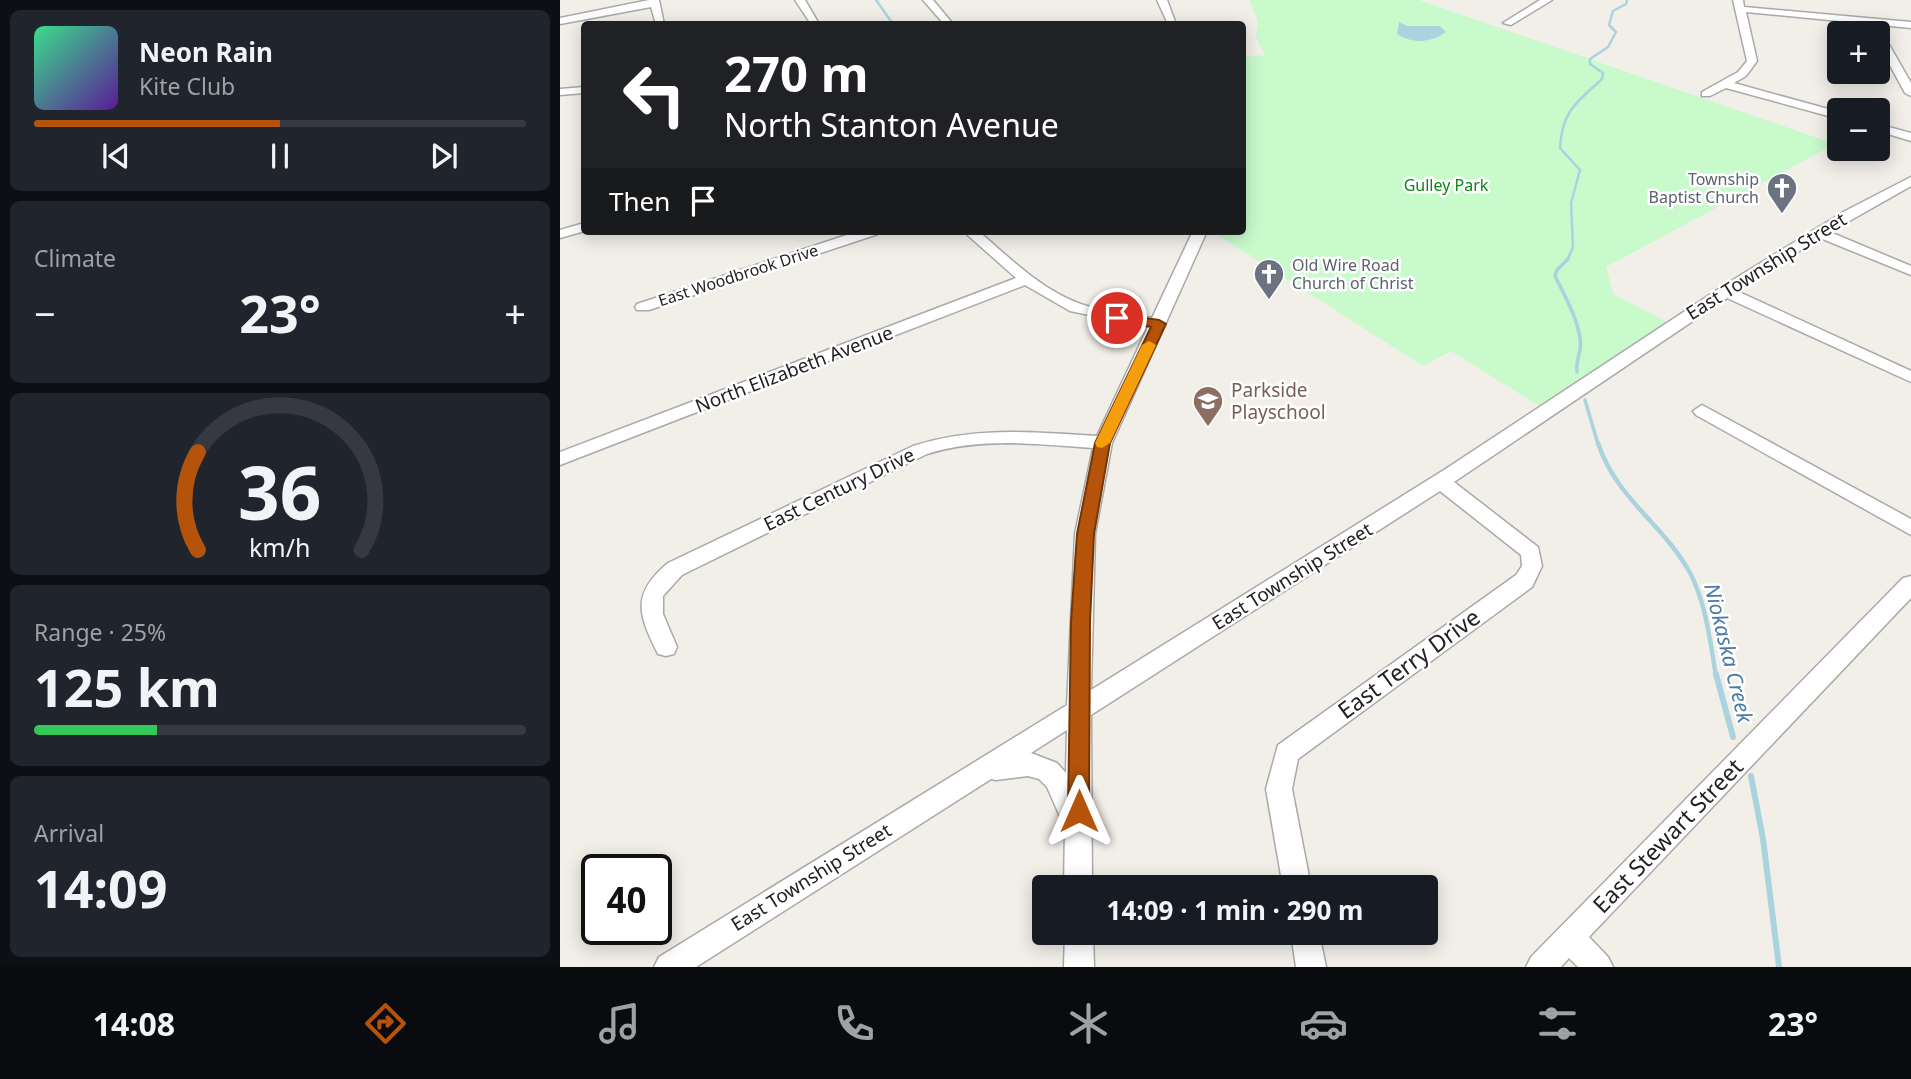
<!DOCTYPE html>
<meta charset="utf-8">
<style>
:root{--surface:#171b24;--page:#20242c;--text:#f1f3f6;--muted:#9ea1a6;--line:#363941;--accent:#b45309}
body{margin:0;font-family:"Noto Sans",sans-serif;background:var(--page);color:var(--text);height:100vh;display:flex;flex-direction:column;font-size:26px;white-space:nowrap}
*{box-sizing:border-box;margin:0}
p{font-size:23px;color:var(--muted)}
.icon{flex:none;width:38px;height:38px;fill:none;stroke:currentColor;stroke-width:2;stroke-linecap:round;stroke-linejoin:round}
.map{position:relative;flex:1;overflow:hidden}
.sheet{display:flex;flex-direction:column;gap:10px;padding:10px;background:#0d0f14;width:560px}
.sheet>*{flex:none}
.guide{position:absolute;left:21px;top:21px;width:665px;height:214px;border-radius:7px;box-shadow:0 4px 18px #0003;background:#202124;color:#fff;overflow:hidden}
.buttons{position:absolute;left:1267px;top:21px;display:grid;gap:14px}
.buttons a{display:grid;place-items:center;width:63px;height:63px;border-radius:7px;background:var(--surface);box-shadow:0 4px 18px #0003;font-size:35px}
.speed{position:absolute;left:21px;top:854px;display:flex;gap:14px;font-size:35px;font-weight:700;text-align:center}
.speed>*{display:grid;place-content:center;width:91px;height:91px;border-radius:50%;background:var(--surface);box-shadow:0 4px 18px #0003;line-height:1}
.speed .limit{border:4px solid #111;border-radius:10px;background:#fff;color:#111}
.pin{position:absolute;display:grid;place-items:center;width:60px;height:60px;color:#fff;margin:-30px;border:4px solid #fff;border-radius:50%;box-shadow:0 2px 7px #0007}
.me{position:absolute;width:77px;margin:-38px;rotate:0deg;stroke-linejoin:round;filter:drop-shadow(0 0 5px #0008)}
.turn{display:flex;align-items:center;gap:24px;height:147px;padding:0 28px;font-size:32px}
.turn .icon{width:91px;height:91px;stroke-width:2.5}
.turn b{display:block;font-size:49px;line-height:60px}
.then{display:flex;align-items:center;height:66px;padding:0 28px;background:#0003;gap:14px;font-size:26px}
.big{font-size:52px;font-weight:700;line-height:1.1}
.sheet .card{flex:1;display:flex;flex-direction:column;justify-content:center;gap:10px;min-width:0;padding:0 24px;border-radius:10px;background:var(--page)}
.sheet .dial{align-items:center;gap:0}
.dial svg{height:182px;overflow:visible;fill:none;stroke:var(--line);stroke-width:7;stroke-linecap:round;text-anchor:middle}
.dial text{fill:var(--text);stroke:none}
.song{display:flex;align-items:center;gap:21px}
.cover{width:84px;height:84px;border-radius:10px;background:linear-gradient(135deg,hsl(150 70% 55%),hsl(270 70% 35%))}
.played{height:7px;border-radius:4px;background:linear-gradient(90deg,var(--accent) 50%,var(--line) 50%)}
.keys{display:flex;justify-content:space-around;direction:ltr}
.heat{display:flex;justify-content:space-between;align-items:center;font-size:38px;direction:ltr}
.charge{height:10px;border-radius:5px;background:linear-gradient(90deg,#34c759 25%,var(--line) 0)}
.trip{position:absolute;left:472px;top:875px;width:406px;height:70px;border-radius:7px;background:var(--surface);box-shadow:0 4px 18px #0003;font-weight:700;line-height:70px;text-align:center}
.tab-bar{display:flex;height:112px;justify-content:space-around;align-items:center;background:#090b0e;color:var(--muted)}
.tab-bar .icon{width:49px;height:49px}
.tab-bar .on{color:var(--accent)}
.tab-bar b{font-size:32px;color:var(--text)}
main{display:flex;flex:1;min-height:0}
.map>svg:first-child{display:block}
.park{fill:#c8facc}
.water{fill:#aad3df}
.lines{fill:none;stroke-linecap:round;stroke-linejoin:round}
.stream-far3{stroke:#aad3df;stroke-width:2.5}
.stream-far2{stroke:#aad3df;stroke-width:3.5}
.stream-far1{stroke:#aad3df;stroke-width:4.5}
.stream{stroke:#aad3df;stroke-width:6}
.minor-casing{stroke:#a9a9a9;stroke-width:3}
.minor{fill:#fff;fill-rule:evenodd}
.route{fill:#b45309;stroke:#753606;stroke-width:2}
.slow{fill:#f59e0b}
.labels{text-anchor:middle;stroke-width:5;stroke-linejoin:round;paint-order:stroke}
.far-worship-label{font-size:16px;fill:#5b616d;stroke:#fff;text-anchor:end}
.far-park-label{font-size:16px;fill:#0c8416;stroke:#fff}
.far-street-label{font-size:16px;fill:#222;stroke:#fff}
.street-label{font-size:19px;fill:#222;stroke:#fff}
.education-label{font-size:19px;fill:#785e54;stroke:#fff;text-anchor:start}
.water-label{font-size:21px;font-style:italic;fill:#4a7aab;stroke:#fff}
.near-street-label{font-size:23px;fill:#222;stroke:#fff}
</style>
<main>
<section class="sheet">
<div class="card">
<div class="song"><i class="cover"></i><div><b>Neon Rain</b><p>Kite Club</p></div></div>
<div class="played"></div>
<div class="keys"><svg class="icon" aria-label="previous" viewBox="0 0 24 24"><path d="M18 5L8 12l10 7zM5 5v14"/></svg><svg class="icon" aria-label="pause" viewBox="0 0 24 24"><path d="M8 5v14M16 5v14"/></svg><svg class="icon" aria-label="next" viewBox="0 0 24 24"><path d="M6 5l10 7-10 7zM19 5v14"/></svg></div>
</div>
<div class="card"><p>Climate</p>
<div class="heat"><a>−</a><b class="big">23°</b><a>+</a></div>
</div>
<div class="card dial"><svg viewBox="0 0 100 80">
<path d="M14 69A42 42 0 1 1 86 69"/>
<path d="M14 69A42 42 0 0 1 14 26" stroke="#b45309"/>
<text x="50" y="56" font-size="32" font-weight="700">36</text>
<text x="50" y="72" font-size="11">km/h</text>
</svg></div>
<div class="card"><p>Range · 25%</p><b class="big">125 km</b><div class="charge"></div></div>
<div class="card"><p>Arrival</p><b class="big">14:09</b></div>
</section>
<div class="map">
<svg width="1351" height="967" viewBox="0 0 1351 967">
<rect width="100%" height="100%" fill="#f2efe9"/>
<polygon class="park" points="690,0 859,0 1275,144 1046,267 1053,294 1113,325 989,412 891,351 863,366 651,231 682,231 683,57 705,55 696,38 698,22"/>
<path class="water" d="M839,22L847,26H880L886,32C871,43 852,44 837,34Z"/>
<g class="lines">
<g class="stream-far3">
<polyline points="316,0 333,24"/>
<path d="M1007,261L1013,247L1011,203L1020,170L1000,148C1002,111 1016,103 1042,79L1043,73L1030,64V59L1048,47L1056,32L1049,25L1053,11L1066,4L1067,0"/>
</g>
<g class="stream-far2">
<path d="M1008,259L997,270L995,276C1004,294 1024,330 1020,350C1018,359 1016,363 1017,372"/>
<polyline points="1025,400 1038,444"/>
</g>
<path class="stream-far1" d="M1038,443C1056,498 1101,522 1129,571C1146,602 1150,641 1156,676"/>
<g class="stream">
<polyline points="1156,674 1173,737"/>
<polyline points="1191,776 1203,839 1219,967"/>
</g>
<g class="minor-casing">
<g id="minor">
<polygon points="89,0 99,0 104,24 96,24 91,7 0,24 0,18"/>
<polygon points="235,0 245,0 259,24 251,24"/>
<polygon points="363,0 373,0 393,24 384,24"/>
<polygon points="597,0 607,0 616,24 608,24"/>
<polygon points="980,0 992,0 951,25 943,23"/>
<polygon points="1173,0 1183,0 1184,7 1351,22 1351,28 1186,12 1197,61 1186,76 1174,83 1279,112 1279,119 1166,88 1150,96 1142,96 1142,92 1178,72 1187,61"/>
<polygon points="1318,31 1323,34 1351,83 1351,96 1345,93 1318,43 1318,33 1314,33"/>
<polygon points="24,87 24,93 0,95 0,89"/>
<polygon points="1318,124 1351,133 1351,141 1318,131"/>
<path d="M1351,177V186L1270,232L1351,266V275L1260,238L1177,291L1351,371V382L1167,298L894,482L978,547L982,566L972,587L738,759L732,789L751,887H723L706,789L718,745L956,575L962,566L961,555L880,491L531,715L532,887H504L505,828L487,787L479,779L468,776L436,780L431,779L136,967H94L99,957L507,705L515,534L533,448C476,444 421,437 367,454L122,575L103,596V614L117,647L114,654L106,656L98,654C78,614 71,594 108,563L353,446C415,426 473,432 537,436L588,327L510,311L465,285L0,465V452L456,278L403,231H418C449,257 480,289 518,303C542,312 567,314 592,318L633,231H647L552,443L535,534L531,690L884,470L1160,288L1285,211ZM507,730L506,773L497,763L471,753Z"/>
<polygon points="24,223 25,231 0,238 0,230"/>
<polygon points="299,231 320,231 318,234 89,310 77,310 75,307 77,304"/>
<polygon points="1142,405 1351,519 1351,535 1136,415 1133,411"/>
<polygon points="1351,576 1351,598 1029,937 1048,957 1053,967 1018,967 1009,958 1001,967 966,967 971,957 1343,578"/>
<polygon points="505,933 533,933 534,967 504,967"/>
<polygon points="731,933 759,933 766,967 736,967"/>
</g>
</g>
<use href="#minor" class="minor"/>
</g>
<polygon class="route" points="557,314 599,320 606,324 550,443 534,534 530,622 529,811 526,818 519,821 511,818 508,811 511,622 517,534 535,443 591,327 552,320 552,315"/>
<polygon class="slow" points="589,341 596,345 550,443 542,448 537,447 535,443 582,345"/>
<defs>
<g id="church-pin" transform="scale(1.575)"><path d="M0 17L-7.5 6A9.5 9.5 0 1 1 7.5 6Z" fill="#6b7280" stroke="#fff"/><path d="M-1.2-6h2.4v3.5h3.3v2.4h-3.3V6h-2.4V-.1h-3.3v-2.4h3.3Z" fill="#fff"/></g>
<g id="school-pin" transform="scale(1.575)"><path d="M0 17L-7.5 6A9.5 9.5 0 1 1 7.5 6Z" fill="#8d6e63" stroke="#fff"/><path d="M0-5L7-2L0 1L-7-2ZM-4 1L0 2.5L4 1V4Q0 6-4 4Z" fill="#fff"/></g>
</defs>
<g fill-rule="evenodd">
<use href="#church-pin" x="1222" y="188"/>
<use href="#church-pin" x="709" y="274"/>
<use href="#school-pin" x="648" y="401"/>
</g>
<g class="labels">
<g class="far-worship-label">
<text x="1199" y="185">Township<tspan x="1199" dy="18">Baptist Church</tspan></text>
<text x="732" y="271" text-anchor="start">Old Wire Road<tspan x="732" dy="18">Church of Christ</tspan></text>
</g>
<g class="far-park-label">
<text x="886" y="191">Gulley Park</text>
</g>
<g class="far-street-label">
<text transform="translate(178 275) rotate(-18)" y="6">East Woodbrook Drive</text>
</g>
<g class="street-label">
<text transform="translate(1206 266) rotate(-32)" y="7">East Township Street</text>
<text transform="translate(234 369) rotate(-21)" y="7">North Elizabeth Avenue</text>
<text transform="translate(279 489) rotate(-26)" y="7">East Century Drive</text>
<text transform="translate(732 576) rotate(-32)" y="7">East Township Street</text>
<text transform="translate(251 877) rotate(-32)" y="7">East Township Street</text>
</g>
<g class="education-label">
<text x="671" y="397">Parkside<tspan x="671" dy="22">Playschool</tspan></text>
</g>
<g class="water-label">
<text transform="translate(1168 653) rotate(76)" y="7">Niokaska Creek</text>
</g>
<g class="near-street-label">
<text transform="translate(849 664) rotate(-36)" y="8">East Terry Drive</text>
<text transform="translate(1108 836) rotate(-46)" y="8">East Stewart Street</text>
</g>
</g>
</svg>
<div class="buttons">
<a>+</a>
<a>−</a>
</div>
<div class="speed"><div class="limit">40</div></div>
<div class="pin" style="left:557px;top:318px;background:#d93025"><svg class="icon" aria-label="arrive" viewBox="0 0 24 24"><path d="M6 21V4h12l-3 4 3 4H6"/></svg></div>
<svg class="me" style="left:519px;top:811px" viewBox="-20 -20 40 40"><path d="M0-17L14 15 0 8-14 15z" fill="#b45309" stroke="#fff" stroke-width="4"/></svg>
<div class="trip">14:09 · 1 min · 290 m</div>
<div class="guide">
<div class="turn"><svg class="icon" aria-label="left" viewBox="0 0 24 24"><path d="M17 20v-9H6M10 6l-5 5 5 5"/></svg><div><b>270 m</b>North Stanton Avenue</div></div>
<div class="then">Then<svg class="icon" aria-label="arrive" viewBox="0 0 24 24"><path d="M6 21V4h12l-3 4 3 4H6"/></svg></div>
</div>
</div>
</main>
<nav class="tab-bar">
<b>14:08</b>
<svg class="icon on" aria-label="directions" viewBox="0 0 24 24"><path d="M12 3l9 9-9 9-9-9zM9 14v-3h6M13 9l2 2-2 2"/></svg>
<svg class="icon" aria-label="music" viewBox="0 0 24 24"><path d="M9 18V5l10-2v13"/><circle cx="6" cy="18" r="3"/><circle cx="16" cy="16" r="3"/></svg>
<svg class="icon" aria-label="phone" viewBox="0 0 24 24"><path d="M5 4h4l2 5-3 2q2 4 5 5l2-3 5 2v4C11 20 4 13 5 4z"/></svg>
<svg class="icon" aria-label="climate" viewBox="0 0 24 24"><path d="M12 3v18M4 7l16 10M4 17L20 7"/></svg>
<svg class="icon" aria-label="car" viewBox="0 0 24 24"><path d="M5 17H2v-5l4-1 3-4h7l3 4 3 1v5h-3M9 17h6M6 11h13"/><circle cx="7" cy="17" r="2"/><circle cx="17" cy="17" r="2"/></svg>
<svg class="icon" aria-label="filters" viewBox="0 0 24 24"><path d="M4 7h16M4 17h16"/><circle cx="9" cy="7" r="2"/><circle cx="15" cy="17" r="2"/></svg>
<b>23°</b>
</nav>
